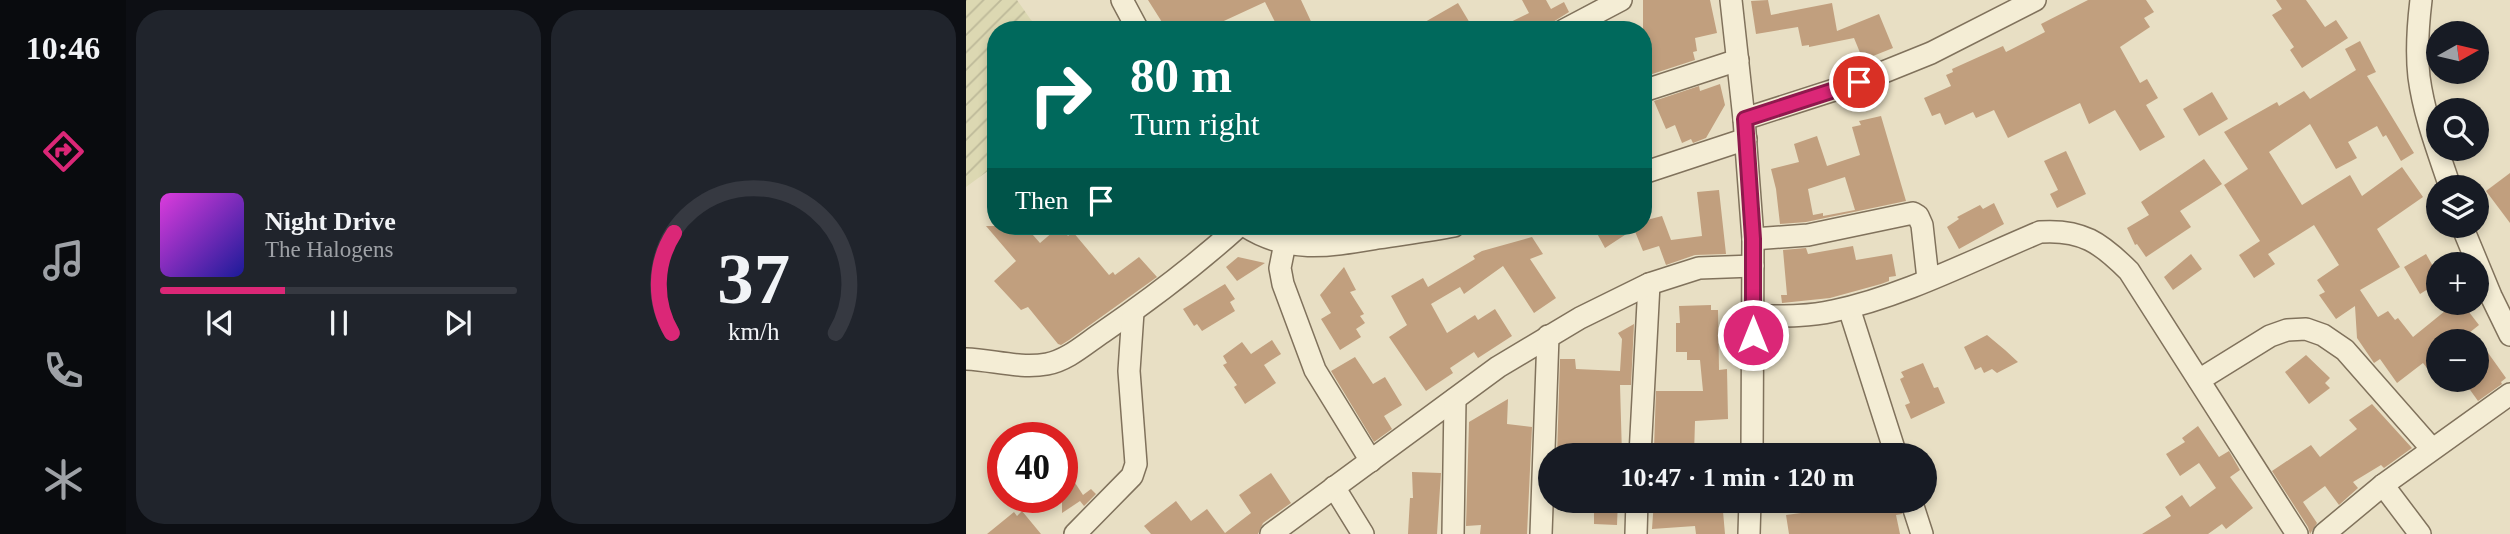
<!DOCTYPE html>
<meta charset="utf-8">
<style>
:root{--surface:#171b24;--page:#20242c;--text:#f1f3f6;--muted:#9ea1a6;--line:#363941;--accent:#db2777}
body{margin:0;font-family:"Times New Roman",serif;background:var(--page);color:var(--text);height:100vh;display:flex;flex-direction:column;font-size:26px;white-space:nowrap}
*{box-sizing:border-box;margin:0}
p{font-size:23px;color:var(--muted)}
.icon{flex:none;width:38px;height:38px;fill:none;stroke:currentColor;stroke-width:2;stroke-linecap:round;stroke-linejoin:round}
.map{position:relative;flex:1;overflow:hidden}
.drawer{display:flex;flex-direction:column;gap:10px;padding:10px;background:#0d0f14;width:840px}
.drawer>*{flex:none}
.top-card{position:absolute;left:21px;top:21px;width:665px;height:214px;border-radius:28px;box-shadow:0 4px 10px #0003;background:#00695c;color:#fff;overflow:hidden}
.needle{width:46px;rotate:82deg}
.controls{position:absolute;left:1460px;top:21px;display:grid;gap:14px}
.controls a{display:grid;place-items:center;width:63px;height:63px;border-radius:50%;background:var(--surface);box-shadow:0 4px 10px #0003;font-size:35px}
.speed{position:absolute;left:21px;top:422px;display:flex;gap:14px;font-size:35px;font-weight:700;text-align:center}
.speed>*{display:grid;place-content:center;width:91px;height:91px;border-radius:50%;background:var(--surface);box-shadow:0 4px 10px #0003;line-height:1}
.speed .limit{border:10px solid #d22;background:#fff;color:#111}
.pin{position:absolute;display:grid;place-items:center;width:60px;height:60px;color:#fff;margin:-30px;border:4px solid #fff;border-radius:50%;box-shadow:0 2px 7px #0007}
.me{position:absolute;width:77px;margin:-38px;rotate:0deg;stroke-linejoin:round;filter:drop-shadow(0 0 5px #0008)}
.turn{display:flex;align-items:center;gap:24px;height:147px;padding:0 28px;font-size:32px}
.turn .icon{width:91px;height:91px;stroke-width:2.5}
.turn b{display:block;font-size:49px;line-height:60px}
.then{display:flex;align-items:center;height:66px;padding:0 28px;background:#0003;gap:14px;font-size:26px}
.drawer .widget{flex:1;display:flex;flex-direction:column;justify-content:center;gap:10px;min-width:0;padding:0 24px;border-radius:28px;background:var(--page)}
.drawer .dial{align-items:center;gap:0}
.dial svg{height:182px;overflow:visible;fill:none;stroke:var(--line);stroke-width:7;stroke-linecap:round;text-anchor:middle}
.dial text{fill:var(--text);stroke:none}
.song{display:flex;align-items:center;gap:21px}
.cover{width:84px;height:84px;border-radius:10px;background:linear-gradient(135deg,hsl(300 70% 55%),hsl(240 70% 35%))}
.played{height:7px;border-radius:4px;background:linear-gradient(90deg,var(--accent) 35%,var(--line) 35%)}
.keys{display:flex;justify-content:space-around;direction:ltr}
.drawer .tiles{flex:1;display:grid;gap:10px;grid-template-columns:repeat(2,1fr)}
.trip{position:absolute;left:572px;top:443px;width:399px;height:70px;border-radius:35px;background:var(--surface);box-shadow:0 4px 10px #0003;font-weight:700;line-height:70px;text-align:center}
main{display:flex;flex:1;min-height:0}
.tab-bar{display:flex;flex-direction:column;width:126px;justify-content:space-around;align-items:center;background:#090b0e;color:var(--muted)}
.tab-bar .icon{width:49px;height:49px}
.tab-bar .on{color:var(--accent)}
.tab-bar b{font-size:32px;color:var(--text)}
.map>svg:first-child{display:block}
.farmland{fill:url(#farmland-furrows)}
.building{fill:#c19f7e;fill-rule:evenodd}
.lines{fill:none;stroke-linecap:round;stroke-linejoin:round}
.minor-casing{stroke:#80725c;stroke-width:24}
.minor{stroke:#f4edd5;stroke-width:21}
.route-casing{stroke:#8e194d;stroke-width:18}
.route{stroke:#db2777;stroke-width:12}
</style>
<main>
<nav class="tab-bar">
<b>10:46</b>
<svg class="icon on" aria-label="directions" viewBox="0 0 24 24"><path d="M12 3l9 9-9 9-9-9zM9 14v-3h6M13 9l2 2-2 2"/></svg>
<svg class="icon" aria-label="music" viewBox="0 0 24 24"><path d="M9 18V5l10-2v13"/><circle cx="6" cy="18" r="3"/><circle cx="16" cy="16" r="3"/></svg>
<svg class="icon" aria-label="phone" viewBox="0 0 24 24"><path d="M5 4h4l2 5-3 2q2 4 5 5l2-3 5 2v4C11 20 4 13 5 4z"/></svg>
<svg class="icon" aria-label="climate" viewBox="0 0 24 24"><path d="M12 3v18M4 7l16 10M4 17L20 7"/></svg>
</nav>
<section class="drawer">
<div class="tiles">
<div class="widget">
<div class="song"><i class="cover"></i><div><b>Night Drive</b><p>The Halogens</p></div></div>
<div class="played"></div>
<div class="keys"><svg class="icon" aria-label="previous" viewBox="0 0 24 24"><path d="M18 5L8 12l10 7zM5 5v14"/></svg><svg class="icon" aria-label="pause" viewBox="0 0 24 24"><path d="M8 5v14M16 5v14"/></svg><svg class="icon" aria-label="next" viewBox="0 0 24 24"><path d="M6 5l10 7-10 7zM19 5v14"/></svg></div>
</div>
<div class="widget dial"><svg viewBox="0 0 100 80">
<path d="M14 69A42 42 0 1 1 86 69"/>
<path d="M14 69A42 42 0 0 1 15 25" stroke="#db2777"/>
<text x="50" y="56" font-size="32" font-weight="700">37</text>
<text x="50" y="72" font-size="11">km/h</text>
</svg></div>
</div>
</section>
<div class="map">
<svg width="1544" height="534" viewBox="0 0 1544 534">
<defs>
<pattern id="farmland-furrows" width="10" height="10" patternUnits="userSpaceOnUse" patternTransform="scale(1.75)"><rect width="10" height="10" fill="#dcd8b2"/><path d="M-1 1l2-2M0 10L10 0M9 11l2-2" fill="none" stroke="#bdb999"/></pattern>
</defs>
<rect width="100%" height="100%" fill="#e8dfc4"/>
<polygon class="farmland" points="0,0 51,0 72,30 30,30 30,165 0,187"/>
<g class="building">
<polygon points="182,0 335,0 349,30 313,30 299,2 247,26 249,30 201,30"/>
<polygon points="556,0 580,0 585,9 598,2 603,12 587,22 585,30 528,30 563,13"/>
<polygon points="677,0 744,0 751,33 729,38 731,51 727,52 729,60 677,77"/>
<polygon points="802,0 805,15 866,3 871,31 913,14 927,48 897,60 888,38 843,47 843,45 836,46 832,27 790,34 785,1"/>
<polygon points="1122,0 1180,0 1188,12 1178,18 1184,27 1154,47 1174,83 1181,79 1192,98 1180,105 1199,137 1174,151 1149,110 1123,124 1114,103 1042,138 1028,110 1010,118 1007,112 979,125 974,113 966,116 958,98 985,86 980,75 987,72 986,69 1037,46 1040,52 1079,32 1075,24"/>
<polygon points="1310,0 1340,0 1359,27 1370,20 1382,38 1336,68 1324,50 1328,47 1306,15 1316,9"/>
<polygon points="492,3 508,30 445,30"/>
<polygon points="1394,41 1410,72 1401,76 1448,153 1435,161 1420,135 1417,137 1411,126 1382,142 1391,158 1370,169 1344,124 1303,152 1336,205 1384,175 1396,196 1436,167 1457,197 1411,229 1434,267 1394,290 1412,317 1422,311 1429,320 1432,318 1447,337 1479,311 1473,303 1496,303 1513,325 1493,341 1472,341 1472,382 1457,363 1431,383 1414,359 1408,363 1391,338 1389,306 1370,319 1353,295 1359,292 1351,280 1373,265 1348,225 1302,254 1309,264 1288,278 1273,255 1294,241 1258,185 1282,169 1258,132 1311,102 1313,106 1338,91 1344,99 1390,70 1379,49"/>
<polygon points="754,84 759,105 740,138 727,143 725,139 716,143 709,125 700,129 688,101 733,86 734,91"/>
<polygon points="1246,92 1262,119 1233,136 1217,109"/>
<path d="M915,116L940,201L840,222L814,224L810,189L805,169L833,162L828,144L851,136L861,166L894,155L886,127L895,125L893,121ZM879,177L889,210L857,216V213L847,215L842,189Z"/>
<polygon points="1100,151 1120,194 1091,208 1084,194 1092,190 1078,161"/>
<polygon points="1238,159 1256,184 1214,211 1225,227 1180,257 1171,244 1169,245 1161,228 1183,215 1175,202"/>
<polygon points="1544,173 1544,223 1520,191"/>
<polygon points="753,190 760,254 729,255 700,265 693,246 677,251 668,229 639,248 627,226 677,226 677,221 696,216 705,240 736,236 731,192"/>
<polygon points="1028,203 1038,224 993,249 981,227 993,219 991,217 1014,205 1017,209"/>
<polygon points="20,226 59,226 74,243 94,226 102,236 107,232 143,275 147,272 149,275 173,257 191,277 103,340 95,345 92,344 62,307 55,310 28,281 50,261"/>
<polygon points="566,237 577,254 564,259 590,298 568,313 537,266 498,294 494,287 465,304 481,333 509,315 512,320 529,309 546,336 512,358 508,352 484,368 487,373 460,391 423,337 441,325 425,296 457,278 462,287 509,259 507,256 516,251"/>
<polygon points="887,246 890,260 926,254 930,276 923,277 923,281 915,284 864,298 816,303 815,295 821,295 817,250 840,248 842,254"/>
<polygon points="1225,254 1236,269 1207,290 1198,277"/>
<polygon points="1460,254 1472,275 1472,302 1462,289 1454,294 1438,267"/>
<polygon points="272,257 299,263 271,281 260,267"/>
<polygon points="378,267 390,290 384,292 398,314 394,316 399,323 390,329 395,337 374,350 355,319 365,313 354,295"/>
<polygon points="259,284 269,299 264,302 269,311 236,331 231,324 228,326 217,309"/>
<polygon points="745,305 745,310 752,310 753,370 761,369 762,419 729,421 728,455 702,455 702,448 688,448 690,391 737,391 734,360 721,360 721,352 710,352 710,323 714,323 713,306"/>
<polygon points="668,324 665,385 654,385 656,455 591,455 594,359 609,359 610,369 654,371 656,339 652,333"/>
<polygon points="1021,335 1039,350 1052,362 1031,373 1026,369 1018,373 1015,367 1009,370 998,347"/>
<polygon points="1510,336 1540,378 1535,382 1536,384 1512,401 1497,380 1510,380"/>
<polygon points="306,340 315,354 298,365 310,383 279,404 268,387 271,385 257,365 261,363 257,356 276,342 285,354"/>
<polygon points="1340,355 1364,378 1359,383 1364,388 1343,404 1319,372"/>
<polygon points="389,357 407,384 419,377 436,405 418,416 426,429 408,442 365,371"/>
<polygon points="957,363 968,388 972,387 979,403 945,419 939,405 944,403 934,379 938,377 935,372"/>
<polygon points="542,399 541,424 566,427 561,534 514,534 515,525 500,526 503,422"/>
<polygon points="1406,404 1446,448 1418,468 1415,465 1387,482 1392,488 1373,505 1359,486 1337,502 1351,523 1344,534 1342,527 1306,471 1345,445 1354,457 1391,429 1383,420"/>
<polygon points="1232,426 1253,457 1263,451 1274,470 1264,477 1287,508 1260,529 1256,524 1242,534 1176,534 1205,516 1199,507 1216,495 1224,507 1250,488 1233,463 1214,476 1200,454 1219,442 1216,438"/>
<polygon points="96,463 117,495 125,489 130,494 118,506 114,501 96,513"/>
<polygon points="446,472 475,473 471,534 442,534 444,498 447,498"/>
<polygon points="305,473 325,503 297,523 292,534 185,534 178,526 210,501 225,521 241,509 259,533 285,513 273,495"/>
<polygon points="628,500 652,500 651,525 628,524"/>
<polygon points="688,500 756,500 759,534 730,534 729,526 686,529"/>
<polygon points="833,500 932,500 936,514 930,515 934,534 823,534 820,515 835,513"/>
<polygon points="56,511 75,534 21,534 48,512 51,516"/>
</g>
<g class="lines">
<g class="minor-casing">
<g id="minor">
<polyline points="156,0 172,30"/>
<polyline points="765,0 778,119 787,239 786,455"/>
<path d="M1455,0C1452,25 1450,51 1453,77C1458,115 1472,151 1484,187"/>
<polyline points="598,30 655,0"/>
<polyline points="677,91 772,60"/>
<polyline points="778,119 893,82 965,53 1069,0"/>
<polyline points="677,173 780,139"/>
<path d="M279,226C322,254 364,246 412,238C437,234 463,231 488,226"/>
<polyline points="1496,226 1525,296 1544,335"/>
<polyline points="787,239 842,235 947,213 952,216 956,225 962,279"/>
<polyline points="319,243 314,268 317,284 349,370 405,461"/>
<polyline points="883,308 930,455"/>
<path d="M787,316C813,316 841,317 867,311C936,297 1009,259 1074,232C1116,229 1135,243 1163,271L1331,534"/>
<path d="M0,359C27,360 54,369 81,364C102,360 119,344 137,332C185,299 230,265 273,226"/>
<polyline points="1233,380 1304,336 1321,330 1340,329 1357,335 1379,350 1466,449"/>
<polyline points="674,455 683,284"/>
<polyline points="1417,485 1454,534"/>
<polyline points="368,487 397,534"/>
<polyline points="945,500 956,534"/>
<polyline points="109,534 166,476 170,464 163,371 167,312"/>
<polyline points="305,534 532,367 614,318 683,284 733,268 787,266"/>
<polyline points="487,534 489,399"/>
<polyline points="575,534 582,336"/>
<polyline points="670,534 671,500"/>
<polyline points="783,534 784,500"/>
<polyline points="1358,534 1417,485 1544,394"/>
</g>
</g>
<use href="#minor" class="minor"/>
</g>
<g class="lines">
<g class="route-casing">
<polyline id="route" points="787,335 787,239 779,119 893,82"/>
</g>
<use href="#route" class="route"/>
</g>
</svg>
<div class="controls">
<a><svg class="needle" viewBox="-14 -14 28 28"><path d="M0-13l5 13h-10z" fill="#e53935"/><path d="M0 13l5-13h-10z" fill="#9ea1a6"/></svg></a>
<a><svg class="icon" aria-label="search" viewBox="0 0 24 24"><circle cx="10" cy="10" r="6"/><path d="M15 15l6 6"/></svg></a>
<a><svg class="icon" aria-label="layers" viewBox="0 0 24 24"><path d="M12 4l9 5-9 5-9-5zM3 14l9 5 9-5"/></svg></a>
<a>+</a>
<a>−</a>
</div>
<div class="speed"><div class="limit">40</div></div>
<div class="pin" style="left:893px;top:82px;background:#d93025"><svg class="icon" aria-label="arrive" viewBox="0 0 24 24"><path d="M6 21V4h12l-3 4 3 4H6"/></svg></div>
<svg class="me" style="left:787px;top:335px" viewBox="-20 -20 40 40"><circle r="17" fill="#db2777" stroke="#fff" stroke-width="3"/><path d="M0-11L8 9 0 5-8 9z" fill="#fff"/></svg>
<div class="trip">10:47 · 1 min · 120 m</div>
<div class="top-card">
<div class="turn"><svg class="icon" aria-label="right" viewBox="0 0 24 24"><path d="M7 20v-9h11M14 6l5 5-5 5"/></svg><div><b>80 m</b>Turn right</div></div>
<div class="then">Then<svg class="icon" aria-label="arrive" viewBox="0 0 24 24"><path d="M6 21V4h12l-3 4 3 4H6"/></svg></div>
</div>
</div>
</main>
